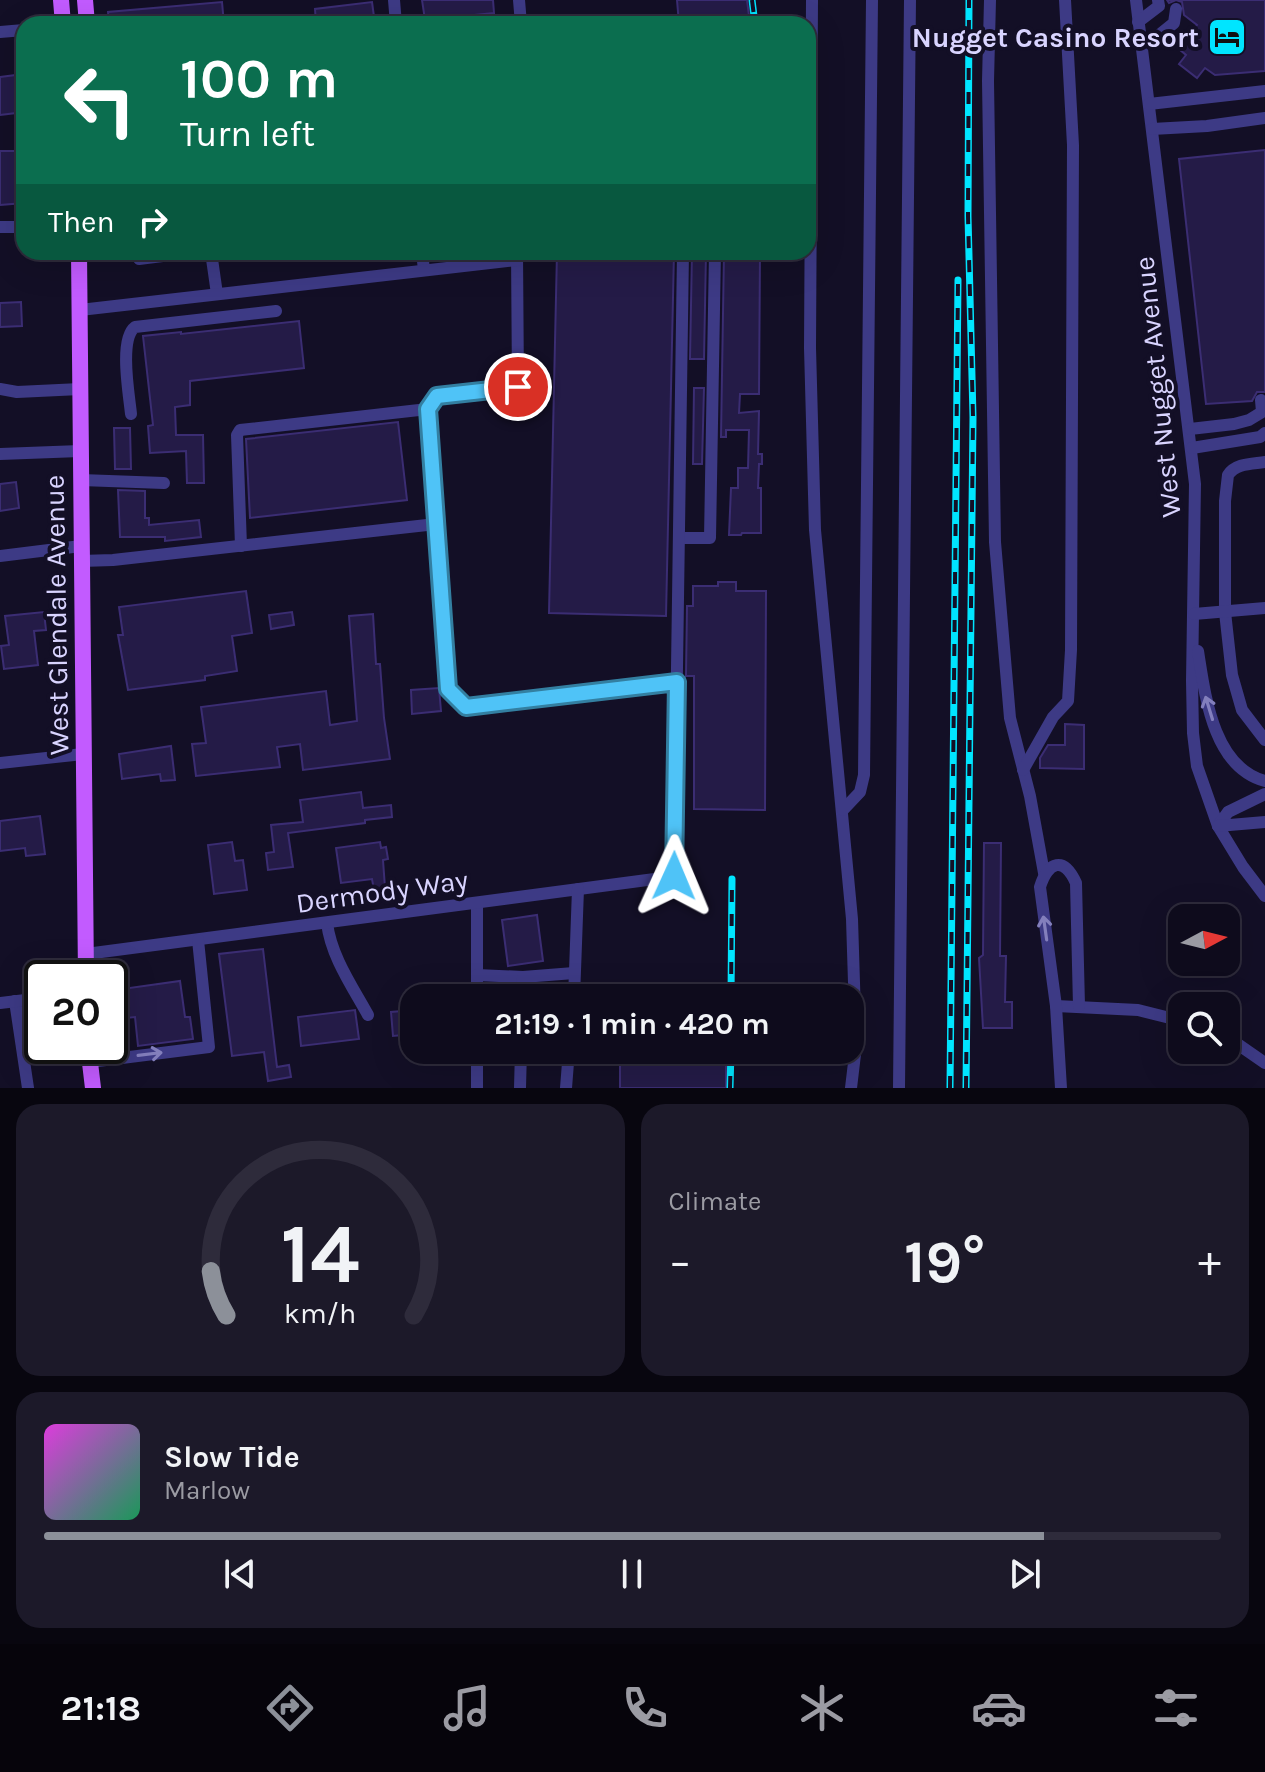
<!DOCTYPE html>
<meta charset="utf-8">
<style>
:root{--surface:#0e0b1c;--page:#1c1929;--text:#f1f3f6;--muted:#9b9ba3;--line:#2e2b3b;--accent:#8c9099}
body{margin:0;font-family:Karla,sans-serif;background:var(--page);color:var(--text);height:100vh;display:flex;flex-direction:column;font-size:30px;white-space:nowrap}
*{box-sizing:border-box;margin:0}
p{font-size:26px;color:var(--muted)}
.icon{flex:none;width:44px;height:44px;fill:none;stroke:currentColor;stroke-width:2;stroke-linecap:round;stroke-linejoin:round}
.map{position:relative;height:1088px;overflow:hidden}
.sheet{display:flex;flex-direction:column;gap:16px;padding:16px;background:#08060f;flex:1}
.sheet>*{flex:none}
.hud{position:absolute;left:16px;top:16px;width:800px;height:244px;border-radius:24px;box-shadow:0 8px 32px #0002,0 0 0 2px var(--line);background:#0b6e4f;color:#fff;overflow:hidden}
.needle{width:52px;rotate:83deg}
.tools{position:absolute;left:1168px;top:904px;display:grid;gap:16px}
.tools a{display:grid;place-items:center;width:72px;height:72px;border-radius:16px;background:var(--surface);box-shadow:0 8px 32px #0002,0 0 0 2px var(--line);font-size:40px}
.speed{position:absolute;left:24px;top:960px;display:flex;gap:16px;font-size:40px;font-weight:700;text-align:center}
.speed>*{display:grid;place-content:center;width:104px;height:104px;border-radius:50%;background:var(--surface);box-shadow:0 8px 32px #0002,0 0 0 2px var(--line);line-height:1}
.speed .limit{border:4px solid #111;border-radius:12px;background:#fff;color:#111}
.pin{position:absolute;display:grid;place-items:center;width:68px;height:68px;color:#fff;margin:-34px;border:4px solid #fff;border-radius:50%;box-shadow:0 2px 8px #0007}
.me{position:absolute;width:88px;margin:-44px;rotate:1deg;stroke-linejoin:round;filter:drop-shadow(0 0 6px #0008)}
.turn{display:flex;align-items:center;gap:28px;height:168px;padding:0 32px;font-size:36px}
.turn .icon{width:104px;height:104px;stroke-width:2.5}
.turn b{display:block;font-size:56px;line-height:68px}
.then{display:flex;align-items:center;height:76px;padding:0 32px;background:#0003;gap:16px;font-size:30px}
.big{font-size:60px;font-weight:700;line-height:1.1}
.sheet .card{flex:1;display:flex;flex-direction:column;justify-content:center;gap:12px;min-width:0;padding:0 28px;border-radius:24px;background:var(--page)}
.sheet .dial{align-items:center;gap:0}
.dial svg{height:208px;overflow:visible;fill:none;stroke:var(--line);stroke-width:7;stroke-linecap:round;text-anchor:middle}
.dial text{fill:var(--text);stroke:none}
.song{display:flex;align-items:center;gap:24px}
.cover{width:96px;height:96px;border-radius:12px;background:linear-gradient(135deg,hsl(300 70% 55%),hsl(150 70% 35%))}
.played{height:8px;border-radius:4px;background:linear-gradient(90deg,var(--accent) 85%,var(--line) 85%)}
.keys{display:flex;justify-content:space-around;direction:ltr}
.heat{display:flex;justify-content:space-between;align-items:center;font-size:44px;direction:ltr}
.sheet .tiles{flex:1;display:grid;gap:16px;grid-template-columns:1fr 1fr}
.card:last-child{grid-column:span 2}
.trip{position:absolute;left:400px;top:984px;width:464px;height:80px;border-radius:24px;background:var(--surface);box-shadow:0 8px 32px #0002,0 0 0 2px var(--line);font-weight:700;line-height:80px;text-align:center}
.menu{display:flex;height:128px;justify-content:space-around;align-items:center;background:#06040b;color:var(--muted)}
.menu .icon{width:56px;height:56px}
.menu .selected{color:var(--accent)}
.menu b{font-size:36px;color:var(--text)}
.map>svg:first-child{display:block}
.building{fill:#241b47;stroke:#3b2d73;stroke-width:2}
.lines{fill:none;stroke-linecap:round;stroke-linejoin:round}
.minor{stroke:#3d3a85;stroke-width:12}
.major{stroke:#c25bff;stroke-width:16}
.rail-casing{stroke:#00e5ff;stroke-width:7}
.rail{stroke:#130f26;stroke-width:4;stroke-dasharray:12;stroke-linecap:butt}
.oneway{stroke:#837fbc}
.route-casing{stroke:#337fa1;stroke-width:20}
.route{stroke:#4fc3f7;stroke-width:14}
.labels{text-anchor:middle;stroke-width:8;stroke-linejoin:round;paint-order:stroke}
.poi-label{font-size:28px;font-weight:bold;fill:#d9d4ff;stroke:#130f26;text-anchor:end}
.street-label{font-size:28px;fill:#d9d4ff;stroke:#130f26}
</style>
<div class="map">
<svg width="1265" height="1088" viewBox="0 0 1265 1088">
<rect width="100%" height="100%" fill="#130f26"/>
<g class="building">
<polygon points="422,0 493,0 494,13 425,20"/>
<polygon points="677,0 747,0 750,24 679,24"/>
<polygon points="1167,0 1265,0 1265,71 1215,75 1205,68 1197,78 1179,64 1186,55 1179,49 1197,25 1184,15 1182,2 1176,0 1169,3"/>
<polygon points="222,2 224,24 109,24 108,12"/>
<polygon points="372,2 375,24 316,24 315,9"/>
<polygon points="24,74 24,112 0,115 0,77"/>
<polygon points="1265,150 1265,392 1257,392 1252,401 1206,404 1179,159"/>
<polygon points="0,151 24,151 24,203 0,205"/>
<polygon points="557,252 674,252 666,616 549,613"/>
<polygon points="692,252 706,252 704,359 690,359"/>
<polygon points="724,252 760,252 759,394 740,394 739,413 759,411 758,454 762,454 762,464 759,464 758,488 761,488 761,533 742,533 741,535 729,535 731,488 738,488 738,468 748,468 749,430 726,430 726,437 721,437"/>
<polygon points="21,302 22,326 0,327 0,303"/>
<polygon points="299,321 304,368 190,381 190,405 175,407 176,435 203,435 204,483 187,483 186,451 150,453 148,426 153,425 143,336 181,332 181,334"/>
<polygon points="694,388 704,388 702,464 693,464"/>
<polygon points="398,422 407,500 250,518 246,439"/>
<polygon points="114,428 130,428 131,469 115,469"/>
<polygon points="16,482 19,508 0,511 0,484"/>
<polygon points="118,490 145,491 145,518 149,518 149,525 199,520 201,537 165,541 165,537 120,537"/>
<polygon points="718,582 736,582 736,591 766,591 765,810 694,809 694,676 686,676 687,606 693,606 693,586 718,586"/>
<polygon points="246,591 252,633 232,636 237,671 205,676 205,680 128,690 118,635 123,635 119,607"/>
<polygon points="44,612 46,630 34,631 38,665 4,669 1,646 9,645 5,616"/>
<polygon points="292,612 294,625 271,629 269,615"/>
<polygon points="373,614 376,664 380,664 384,718 390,759 303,770 300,744 277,747 280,767 196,776 192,744 206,743 201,707 326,691 330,725 357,721 349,616"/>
<polygon points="439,688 441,711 412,714 411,690"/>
<polygon points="1065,724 1084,725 1084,769 1040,768 1040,758 1048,745 1065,745"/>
<polygon points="171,746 175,780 161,781 160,774 122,779 119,754"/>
<polygon points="361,792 363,808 391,805 392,817 365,820 365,823 288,833 293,867 268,870 266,853 274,852 271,825 303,822 300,800"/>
<polygon points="40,816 45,854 26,856 25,848 0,851 0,821"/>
<polygon points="232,842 235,861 243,860 247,890 214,894 208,845"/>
<polygon points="380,842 381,848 386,847 388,859 383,860 385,888 374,890 372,879 341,883 336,848"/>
<polygon points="984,843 1001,843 1000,956 1006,956 1005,1002 1012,1002 1012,1028 983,1028 979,958 983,955"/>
<polygon points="537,915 543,961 508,966 502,920"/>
<polygon points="263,949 277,1067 289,1065 291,1077 268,1081 264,1052 232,1056 219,954"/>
<polygon points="180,981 185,1017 190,1017 193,1039 138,1046 135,1017 126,1018 122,989"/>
<polygon points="355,1010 359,1039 301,1046 298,1017"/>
<polygon points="414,1010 414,1034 393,1036 391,1012"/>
<polygon points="584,1050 726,1050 726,1088 620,1088 620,1062 584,1061"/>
</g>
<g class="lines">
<g class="minor">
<polyline points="394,0 396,24"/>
<polyline points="519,0 521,24"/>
<polyline points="812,0 810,348 815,530 852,919 856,1046 851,1088"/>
<polyline points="990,0 988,81 995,542 1010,718 1030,796 1044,873"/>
<polyline points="1136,0 1195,484 1192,681 1193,733 1197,766 1218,826 1243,867 1265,896"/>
<polyline points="1138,22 1159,6 1158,0"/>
<polyline points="0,32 24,30"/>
<polyline points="1142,45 1153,40 1174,23 1176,9"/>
<polyline points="1149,104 1265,91"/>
<polyline points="1152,129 1207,126 1265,118"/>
<polyline points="0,227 24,227"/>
<polyline points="138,252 139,259 194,252"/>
<polyline points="211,252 217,294"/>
<polyline points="422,252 424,270"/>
<polyline points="517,252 518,387 437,396 428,409 448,689 466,707 677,682"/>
<polyline points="80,310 517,260"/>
<polyline points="0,389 17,392 80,389"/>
<path d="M131,414C129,394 119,339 135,327L276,311"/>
<polyline points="1190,429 1234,424 1249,420 1262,412 1261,400"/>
<polyline points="1192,448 1260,437 1265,433"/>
<polyline points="0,454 80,451"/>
<path d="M1265,462C1252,464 1236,463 1228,475L1225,501V612L1232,675L1242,710L1265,740"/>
<polyline points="81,480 164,483"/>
<polyline points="679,538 710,538 715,252"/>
<polyline points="241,546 237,435 240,430 428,409"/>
<polyline points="0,556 81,546"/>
<polyline points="81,561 113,560 436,524"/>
<polyline points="1194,614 1265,608"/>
<path d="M1198,651C1205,695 1213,767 1265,781"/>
<polyline points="0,763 83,754"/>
<polyline points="1023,770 1053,717 1068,701 1071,650 1073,145 1065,0"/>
<polyline points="843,810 860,792 864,775 872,0"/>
<polyline points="1218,826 1228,812 1265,794"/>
<polyline points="1218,826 1265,822"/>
<polyline points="674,876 683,252"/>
<polyline points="477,903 477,998"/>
<path d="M327,923C331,956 352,986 368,1015"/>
<polyline points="86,954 685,875"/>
<polyline points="477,975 523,977"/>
<polyline points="522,998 523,977 574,973"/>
<polyline points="574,998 578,889"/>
<polyline points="15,1001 28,1088"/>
<polyline points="0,1003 42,998"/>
<polyline points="1056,1006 1138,1010 1182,1021"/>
<polyline points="1226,1036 1265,1063"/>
<polyline points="477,1050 477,1088"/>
<polyline points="90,1062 209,1047 198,940"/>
<polyline points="520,1088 521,1050"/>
<polyline points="566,1088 569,1050"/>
<polyline points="899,1088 910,0"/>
<path d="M1061,1088L1056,1006L1040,887C1048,861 1064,856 1076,883L1079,1006"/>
</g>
<g class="major">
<polyline points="61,0 63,24"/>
<polyline points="85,0 87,24"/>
<polyline points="79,252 86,978"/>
<polyline points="88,1046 93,1088"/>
</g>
<g class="rail-casing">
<g id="rail">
<polyline points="752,0 755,24"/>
<polyline points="731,998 732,879"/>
<polyline points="730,1088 731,1050"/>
<polyline points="950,1088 958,280"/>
<polyline points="966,1088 973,417 968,216 969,0"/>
</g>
</g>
<use href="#rail" class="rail"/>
</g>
<defs><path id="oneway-shaft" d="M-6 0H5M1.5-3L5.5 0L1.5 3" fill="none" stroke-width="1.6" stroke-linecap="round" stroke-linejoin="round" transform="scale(2)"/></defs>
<g class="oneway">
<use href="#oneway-shaft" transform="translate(1209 708) rotate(-107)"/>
<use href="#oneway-shaft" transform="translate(1045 928) rotate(-98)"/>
<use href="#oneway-shaft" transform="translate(150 1054) rotate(-7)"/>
</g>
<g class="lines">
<g class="route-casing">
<polyline id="route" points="518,387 437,396 428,409 448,689 466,707 677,682 674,876"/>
</g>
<use href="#route" class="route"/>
</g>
<defs>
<g id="hotel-square" transform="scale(2)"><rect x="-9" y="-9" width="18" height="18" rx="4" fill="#00e5ff" stroke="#130f26"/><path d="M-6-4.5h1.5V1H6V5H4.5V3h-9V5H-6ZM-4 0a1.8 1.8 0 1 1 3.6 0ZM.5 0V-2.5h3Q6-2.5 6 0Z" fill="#111"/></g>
</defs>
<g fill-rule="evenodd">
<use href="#hotel-square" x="1227" y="37"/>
</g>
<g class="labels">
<g class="poi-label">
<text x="1199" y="47">Nugget Casino Resort</text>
</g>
<g class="street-label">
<text transform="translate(1157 387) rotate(-96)" y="10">West Nugget Avenue</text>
<text transform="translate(56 615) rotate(-91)" y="10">West Glendale Avenue</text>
<text transform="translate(382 891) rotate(-8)" y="10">Dermody Way</text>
</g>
</g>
</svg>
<div class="tools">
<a><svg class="needle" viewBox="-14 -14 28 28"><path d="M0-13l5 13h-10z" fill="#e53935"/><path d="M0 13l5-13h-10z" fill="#9b9ba3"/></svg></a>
<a><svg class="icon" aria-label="search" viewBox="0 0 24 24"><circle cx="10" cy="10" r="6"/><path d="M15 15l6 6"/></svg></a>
</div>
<div class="speed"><div class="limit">20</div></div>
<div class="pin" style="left:518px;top:387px;background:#d93025"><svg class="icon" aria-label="arrive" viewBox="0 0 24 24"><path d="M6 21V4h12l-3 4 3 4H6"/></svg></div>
<svg class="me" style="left:674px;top:876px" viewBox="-20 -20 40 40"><path d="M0-17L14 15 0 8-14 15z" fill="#4fc3f7" stroke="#fff" stroke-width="4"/></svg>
<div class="trip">21:19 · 1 min · 420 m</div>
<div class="hud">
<div class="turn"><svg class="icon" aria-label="left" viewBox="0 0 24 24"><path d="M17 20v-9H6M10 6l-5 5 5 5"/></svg><div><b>100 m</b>Turn left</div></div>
<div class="then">Then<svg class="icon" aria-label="right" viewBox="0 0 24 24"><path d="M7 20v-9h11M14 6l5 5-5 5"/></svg></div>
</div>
</div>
<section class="sheet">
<div class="tiles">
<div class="card dial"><svg viewBox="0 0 100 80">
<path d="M14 69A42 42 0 1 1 86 69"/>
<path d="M14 69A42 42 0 0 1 8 52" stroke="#8c9099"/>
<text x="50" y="56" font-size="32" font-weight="700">14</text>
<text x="50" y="72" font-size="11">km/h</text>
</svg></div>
<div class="card"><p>Climate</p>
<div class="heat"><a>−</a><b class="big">19°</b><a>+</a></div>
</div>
<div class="card">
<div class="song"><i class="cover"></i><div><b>Slow Tide</b><p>Marlow</p></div></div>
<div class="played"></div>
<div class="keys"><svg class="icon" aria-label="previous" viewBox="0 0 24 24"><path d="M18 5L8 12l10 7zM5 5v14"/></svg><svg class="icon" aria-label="pause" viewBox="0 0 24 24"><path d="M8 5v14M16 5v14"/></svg><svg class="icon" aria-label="next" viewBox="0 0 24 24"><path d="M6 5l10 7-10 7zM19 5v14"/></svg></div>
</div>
</div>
</section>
<nav class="menu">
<b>21:18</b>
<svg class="icon selected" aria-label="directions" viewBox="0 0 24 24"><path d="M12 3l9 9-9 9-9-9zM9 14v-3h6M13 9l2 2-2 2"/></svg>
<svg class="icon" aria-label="music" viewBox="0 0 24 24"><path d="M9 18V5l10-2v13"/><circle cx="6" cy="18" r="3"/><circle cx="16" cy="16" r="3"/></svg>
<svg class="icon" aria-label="phone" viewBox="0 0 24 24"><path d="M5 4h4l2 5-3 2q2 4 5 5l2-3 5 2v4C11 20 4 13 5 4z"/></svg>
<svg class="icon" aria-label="climate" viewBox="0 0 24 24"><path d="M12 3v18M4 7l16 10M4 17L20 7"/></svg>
<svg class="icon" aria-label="car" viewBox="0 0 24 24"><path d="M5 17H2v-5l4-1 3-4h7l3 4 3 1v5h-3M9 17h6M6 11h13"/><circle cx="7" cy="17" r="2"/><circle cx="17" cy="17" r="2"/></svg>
<svg class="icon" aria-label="filters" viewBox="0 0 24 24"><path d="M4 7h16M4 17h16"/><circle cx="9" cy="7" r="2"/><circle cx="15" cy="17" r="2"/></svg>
</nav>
